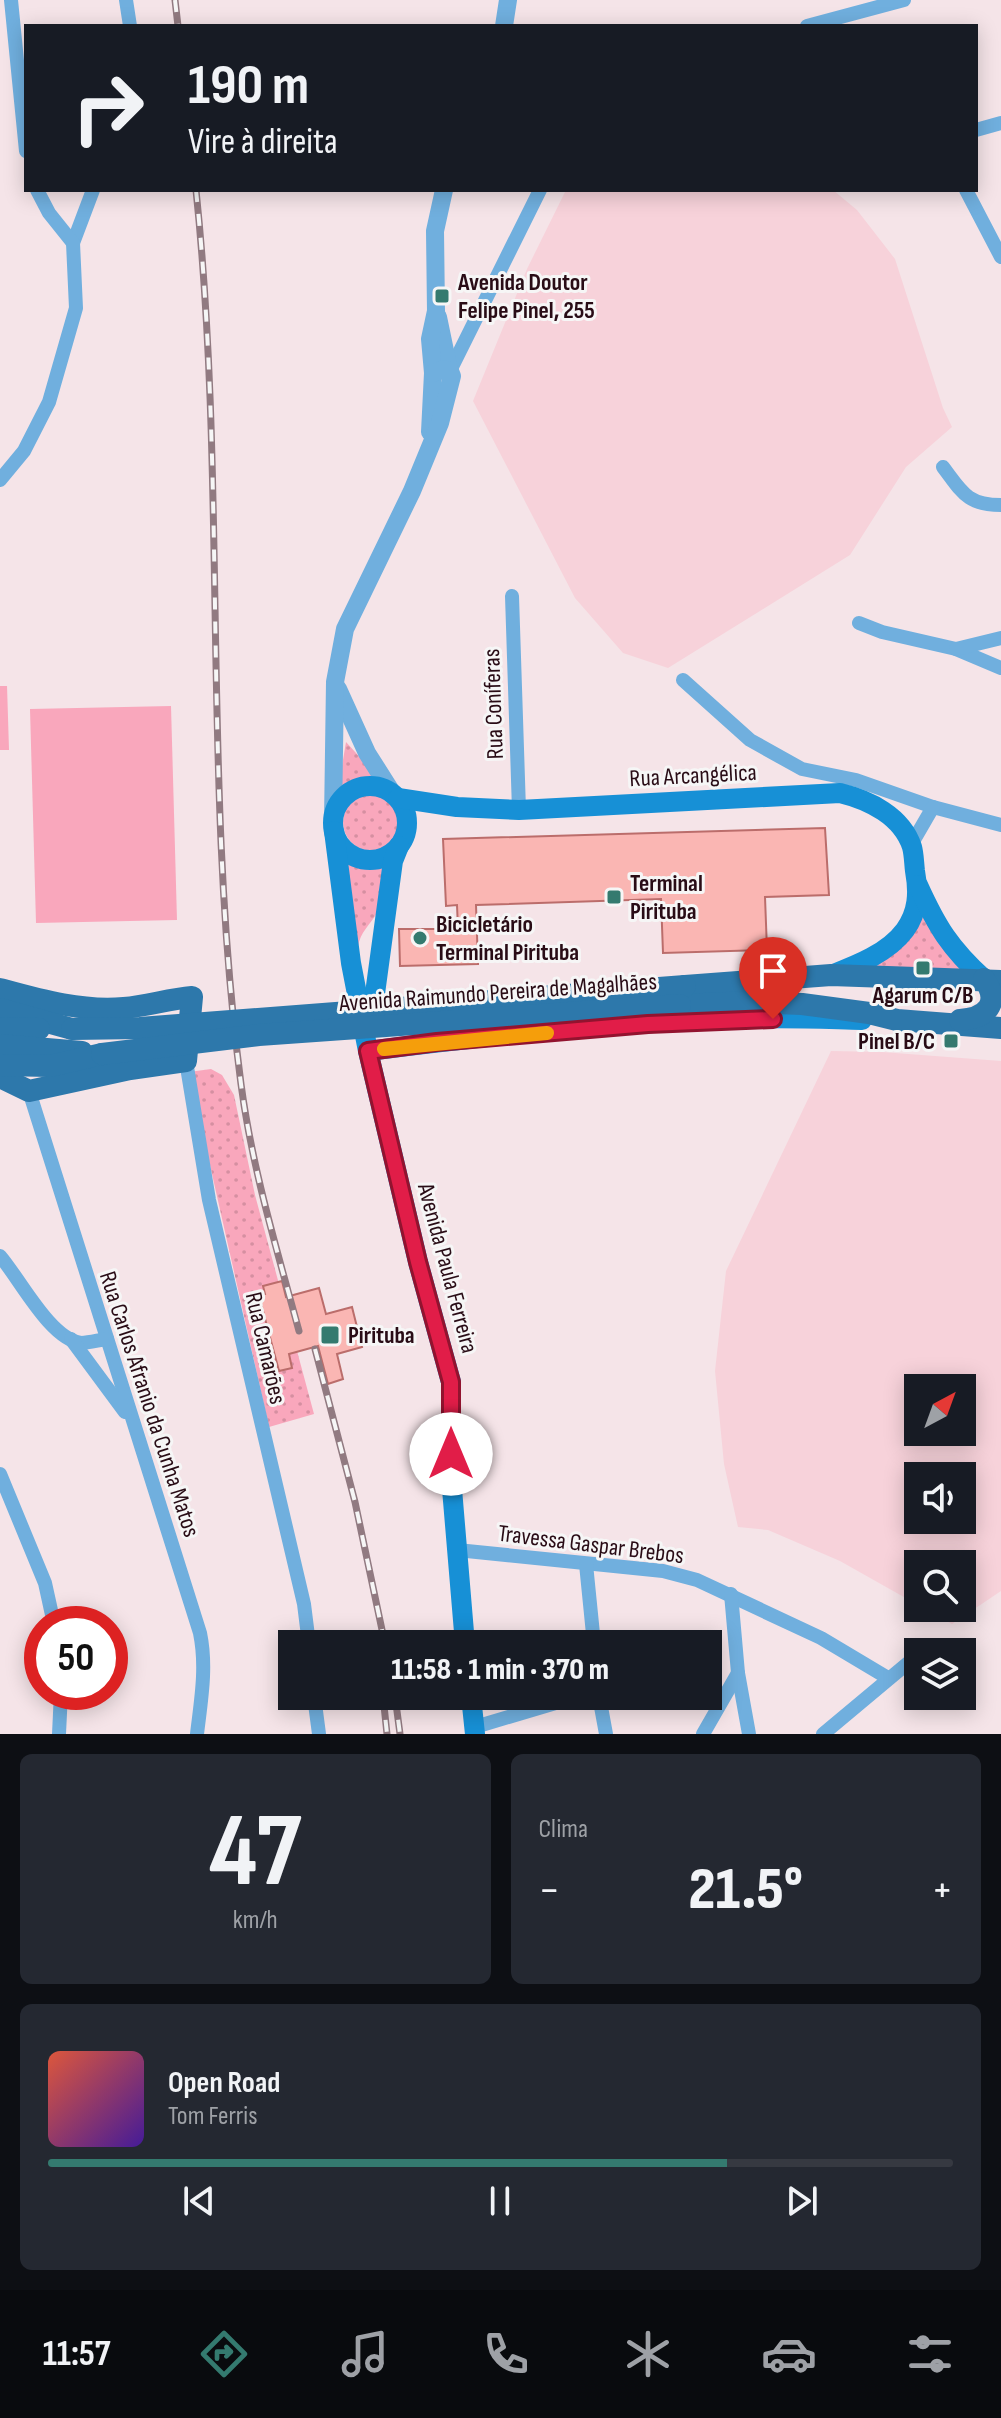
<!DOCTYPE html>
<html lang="pt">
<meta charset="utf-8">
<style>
:root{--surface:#171b24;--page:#242831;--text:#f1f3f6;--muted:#9ea1a6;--line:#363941;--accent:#347a6f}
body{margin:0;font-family:"Sofia Sans Condensed",sans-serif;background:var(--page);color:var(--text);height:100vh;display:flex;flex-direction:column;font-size:30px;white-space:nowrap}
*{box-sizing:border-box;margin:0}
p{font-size:26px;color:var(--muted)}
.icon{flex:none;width:44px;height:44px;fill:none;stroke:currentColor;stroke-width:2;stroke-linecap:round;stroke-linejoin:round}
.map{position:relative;height:1734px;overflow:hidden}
.side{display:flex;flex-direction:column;gap:20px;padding:20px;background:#0d0f14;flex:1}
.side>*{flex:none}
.guide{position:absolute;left:24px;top:24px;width:954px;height:168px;border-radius:0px;box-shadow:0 4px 20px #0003;background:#171b24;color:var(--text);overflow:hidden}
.needle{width:52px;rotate:41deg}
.buttons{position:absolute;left:904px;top:1374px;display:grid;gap:16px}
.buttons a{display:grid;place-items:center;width:72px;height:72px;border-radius:0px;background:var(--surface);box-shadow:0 4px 20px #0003;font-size:40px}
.speed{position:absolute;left:24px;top:1606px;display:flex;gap:16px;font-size:40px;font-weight:700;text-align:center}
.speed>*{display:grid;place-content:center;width:104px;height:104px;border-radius:50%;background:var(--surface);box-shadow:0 4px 20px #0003;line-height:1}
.speed .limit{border:12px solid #d22;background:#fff;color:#111}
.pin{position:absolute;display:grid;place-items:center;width:68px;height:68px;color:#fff;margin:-82px -34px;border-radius:50% 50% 50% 0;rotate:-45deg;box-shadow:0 0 8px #0007}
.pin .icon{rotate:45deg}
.me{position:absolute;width:88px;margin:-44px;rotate:0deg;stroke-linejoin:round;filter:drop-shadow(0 0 6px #0008)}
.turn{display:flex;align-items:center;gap:28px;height:168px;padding:0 32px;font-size:36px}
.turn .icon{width:104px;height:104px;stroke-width:2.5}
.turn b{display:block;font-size:56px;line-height:68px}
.big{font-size:60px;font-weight:800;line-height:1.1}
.side .widget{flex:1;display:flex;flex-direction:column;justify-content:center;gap:12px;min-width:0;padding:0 28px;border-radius:12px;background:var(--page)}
.side .dial{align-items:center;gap:0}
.dial b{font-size:104px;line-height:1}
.song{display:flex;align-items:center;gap:24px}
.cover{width:96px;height:96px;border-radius:12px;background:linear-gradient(135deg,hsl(10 70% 55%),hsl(260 70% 35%))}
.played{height:8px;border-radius:4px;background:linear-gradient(90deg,var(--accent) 75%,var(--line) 75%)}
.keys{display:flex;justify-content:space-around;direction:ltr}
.heat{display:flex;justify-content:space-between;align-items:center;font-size:44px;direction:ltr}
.side .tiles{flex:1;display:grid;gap:20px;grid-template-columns:1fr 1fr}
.widget:last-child{grid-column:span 2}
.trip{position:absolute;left:278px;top:1630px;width:444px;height:80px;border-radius:0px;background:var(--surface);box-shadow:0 4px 20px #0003;font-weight:800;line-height:80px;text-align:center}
.tabs{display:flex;height:128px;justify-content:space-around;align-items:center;background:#090b0e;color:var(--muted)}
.tabs .icon{width:56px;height:56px}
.tabs .on{color:var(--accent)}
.tabs b{font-size:36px;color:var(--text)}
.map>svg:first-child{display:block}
.built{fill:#f7d2da;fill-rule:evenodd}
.green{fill:url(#green-dots)}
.pitch{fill:#f9a7bc}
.building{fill:#fab6b3;stroke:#bb6d6b;stroke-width:2}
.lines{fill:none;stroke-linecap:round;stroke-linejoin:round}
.minor{stroke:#70afde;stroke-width:14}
.tertiary{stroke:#70afde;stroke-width:18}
.secondary{stroke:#1790d6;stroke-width:20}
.primary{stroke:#2d78ab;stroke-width:22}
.rail-casing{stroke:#917a81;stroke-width:7}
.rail{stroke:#f6f6f6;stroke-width:4;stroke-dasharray:12;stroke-linecap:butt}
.primary-bridge{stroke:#2d78ab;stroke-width:22}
.route-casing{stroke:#92132f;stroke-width:20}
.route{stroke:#e11d48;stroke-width:14}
.slow{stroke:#f59e0b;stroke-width:14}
.poi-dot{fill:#347a6f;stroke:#f6f6f6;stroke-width:3}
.labels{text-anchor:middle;stroke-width:6;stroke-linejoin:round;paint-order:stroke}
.poi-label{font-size:24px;font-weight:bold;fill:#290c16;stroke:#f6f6f6;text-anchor:start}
.street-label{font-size:24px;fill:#290c16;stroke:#f6f6f6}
</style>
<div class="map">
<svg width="1001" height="1734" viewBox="0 0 1001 1734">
<defs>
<pattern id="green-dots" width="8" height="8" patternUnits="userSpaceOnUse" patternTransform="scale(2)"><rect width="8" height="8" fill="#f9a7bc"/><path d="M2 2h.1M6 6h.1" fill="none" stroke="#d58fa1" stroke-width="1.8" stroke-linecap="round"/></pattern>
</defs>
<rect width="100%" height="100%" fill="#f5e4e8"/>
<g class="built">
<polygon points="566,190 833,190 857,210 895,259 943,408 952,427 906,467 850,555 668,668 623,653 575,598 473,401 527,269"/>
<path d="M831,1051L882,1052L1001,1061V1591L952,1624L924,1608H962V1564H918V1605L840,1561L768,1530L738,1527L724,1464L715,1371L726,1271ZM918,1388H962V1432H918ZM918,1476H962V1520H918Z"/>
</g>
<g class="green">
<path d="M346,742L385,785C365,782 347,782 336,802Z"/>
<circle cx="372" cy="822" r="29"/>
<path d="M344,852C358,863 373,862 391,863C387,878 385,901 377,913C370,925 360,932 358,947Z"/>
<polygon points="920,909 971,973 855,971"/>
<polygon points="211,1069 222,1075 234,1095 255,1195 314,1414 269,1427 189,1072"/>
</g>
<g class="pitch">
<polygon points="0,686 7,686 9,750 0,750"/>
<polygon points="171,706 177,920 36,923 30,709"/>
</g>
<g class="building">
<polygon points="825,828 829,895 765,897 767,950 663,953 661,899 476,905 478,964 400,966 399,929 458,929 457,905 446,906 443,839"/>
<polygon points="282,1281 286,1297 319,1288 326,1314 352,1307 362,1347 337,1354 343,1379 328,1384 318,1346 289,1354 292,1368 279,1371 259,1296 265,1294 263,1286"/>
</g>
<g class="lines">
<g class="minor">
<polyline points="11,0 26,151"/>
<polyline points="126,0 130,26"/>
<polyline points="807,26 904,0"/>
<polyline points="976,130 1001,123"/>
<polyline points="966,190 1001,257"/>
<polyline points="73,243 93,190"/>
<polyline points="450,371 540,190"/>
<path d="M943,467C962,492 967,505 1001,505"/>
<polyline points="0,480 24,451 49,402 76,308 73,243 49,213 37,190"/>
<polyline points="512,596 519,810"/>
<polyline points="859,623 882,632 956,649 1001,668"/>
<polyline points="956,649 1001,638"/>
<polyline points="683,680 750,740 802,769 856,780 933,807 1001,825"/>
<polyline points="911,845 933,807"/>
<polyline points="186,1061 209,1200 304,1604 309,1644"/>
<path d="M29,1091L200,1633C207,1667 201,1700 197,1734"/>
<path d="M0,1256C20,1279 50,1339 81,1343C89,1343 99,1340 107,1339"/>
<polyline points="71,1339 125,1412"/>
<polyline points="0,1474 45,1583 54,1624"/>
<polyline points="457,1550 663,1571 697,1580 821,1638 888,1678"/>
<polyline points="586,1564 594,1644"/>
<polyline points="731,1594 738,1673 749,1734"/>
<polyline points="314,1696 319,1734"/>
<polyline points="599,1696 606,1734"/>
<polyline points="475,1727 579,1696"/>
<polyline points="59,1734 61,1692"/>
<polyline points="703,1734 738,1673"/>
<polyline points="823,1734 908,1663"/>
</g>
<g class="tertiary">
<polyline points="504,26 508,0"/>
<polyline points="438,317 449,370"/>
<polyline points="430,432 433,373 430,339 436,311 435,231 444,190"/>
<polyline points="338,689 367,753 393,794"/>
<polyline points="333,821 335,682 345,629 412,491 440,423 452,376 450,371 444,369 433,373"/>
</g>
<g class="secondary">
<circle cx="370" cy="823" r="37"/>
<path d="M398,798L457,807L519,810L840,793C869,800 902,816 912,847C914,854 914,863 915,871C919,893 918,912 905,930C888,953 857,965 831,975"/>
<polyline points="334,831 351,963 368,1051 418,1262 451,1382 451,1477 465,1644"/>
<path d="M918,885C937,927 950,948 984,979"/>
<polyline points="371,1023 393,861 399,846"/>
<path d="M368,1051C491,1035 616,1023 740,1019C781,1017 822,1019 862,1020"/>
<polyline points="471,1696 475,1734"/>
</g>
<g class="primary">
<polyline points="685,986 831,975 1001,981"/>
<path d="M0,989C40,1000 82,1012 124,1008C147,1006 169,999 192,997L186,1061L130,1069L29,1091L0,1077"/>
<polyline points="680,1005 749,1002 802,1004 869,1013 897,1020 1001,1028"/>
<polyline points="0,1009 72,1029"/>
<path d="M960,1020C987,1018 1001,1003 984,979"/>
<polyline points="0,1028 39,1029"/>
<polyline points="0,1045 82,1052"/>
<polyline points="0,1065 50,1066 102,1054"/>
</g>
<g class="rail-casing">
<g id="rail">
<polyline points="175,0 178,26"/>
<path d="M196,190C227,487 202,787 241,1084C252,1168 277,1250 299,1331"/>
<polyline points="315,1349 355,1502 385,1644"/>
<polyline points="383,1696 387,1734"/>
<polyline points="395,1696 400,1734"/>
</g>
</g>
<use href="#rail" class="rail"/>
<g class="primary-bridge">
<polyline points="72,1029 140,1028 685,986"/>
<polyline points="102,1054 259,1035 680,1005"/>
</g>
</g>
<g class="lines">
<g class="route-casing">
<polyline id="route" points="451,1454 451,1382 418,1262 368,1051 437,1042 648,1024 773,1019"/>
</g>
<use href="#route" class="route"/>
<polyline class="slow" points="384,1049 547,1033"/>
</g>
<g class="poi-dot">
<rect x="434" y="288" width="16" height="16" rx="4"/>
<rect x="606" y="889" width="16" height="16" rx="4"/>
<circle cx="420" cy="938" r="8"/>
<rect x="915" y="960" width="16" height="16" rx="4"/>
<rect x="943" y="1033" width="16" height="16" rx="4"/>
<rect x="320" y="1325" width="20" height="20" rx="4"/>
</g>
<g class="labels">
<g class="poi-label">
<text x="458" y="290">Avenida Doutor<tspan x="458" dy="28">Felipe Pinel, 255</tspan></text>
<text x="630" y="891">Terminal<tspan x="630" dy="28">Pirituba</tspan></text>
<text x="436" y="932">Bicicletário<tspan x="436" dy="28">Terminal Pirituba</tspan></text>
<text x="923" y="1003" text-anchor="middle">Agarum C/B</text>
<text x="935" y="1049" text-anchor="end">Pinel B/C</text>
<text x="348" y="1343">Pirituba</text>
</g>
<g class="street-label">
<text transform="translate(493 704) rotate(-92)" y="8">Rua Coníferas</text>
<text transform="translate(693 775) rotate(-3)" y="8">Rua Arcangélica</text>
<text transform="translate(498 992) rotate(-4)" y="8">Avenida Raimundo Pereira de Magalhães</text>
<text transform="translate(448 1268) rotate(75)" y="8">Avenida Paula Ferreira</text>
<text transform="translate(266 1348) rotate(77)" y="8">Rua Camarões</text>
<text transform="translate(150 1404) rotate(72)" y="8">Rua Carlos Afranio da Cunha Matos</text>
<text transform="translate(591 1544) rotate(7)" y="8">Travessa Gaspar Brebos</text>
</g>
</g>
</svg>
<div class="buttons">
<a><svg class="needle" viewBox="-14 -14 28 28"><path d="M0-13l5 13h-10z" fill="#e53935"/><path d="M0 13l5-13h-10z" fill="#9ea1a6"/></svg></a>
<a><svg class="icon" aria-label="sound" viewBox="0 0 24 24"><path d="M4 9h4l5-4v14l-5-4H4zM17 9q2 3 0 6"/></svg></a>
<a><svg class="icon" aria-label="search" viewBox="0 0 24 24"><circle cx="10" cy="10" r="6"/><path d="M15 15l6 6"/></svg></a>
<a><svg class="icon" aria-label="layers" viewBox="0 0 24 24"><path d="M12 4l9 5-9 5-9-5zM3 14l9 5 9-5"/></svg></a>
</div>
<div class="speed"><div class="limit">50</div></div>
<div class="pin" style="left:773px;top:1019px;background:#d93025"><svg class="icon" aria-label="arrive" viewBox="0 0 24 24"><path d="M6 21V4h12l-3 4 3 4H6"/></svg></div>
<svg class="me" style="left:451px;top:1454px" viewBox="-20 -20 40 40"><circle r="19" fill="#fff"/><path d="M0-13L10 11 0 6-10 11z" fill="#e11d48"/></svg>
<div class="trip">11:58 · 1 min · 370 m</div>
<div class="guide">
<div class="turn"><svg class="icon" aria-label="right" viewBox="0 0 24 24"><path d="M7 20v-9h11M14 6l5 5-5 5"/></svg><div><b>190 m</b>Vire à direita</div></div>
</div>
</div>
<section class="side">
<div class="tiles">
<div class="widget dial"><b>47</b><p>km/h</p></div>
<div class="widget"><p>Clima</p>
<div class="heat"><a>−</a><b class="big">21.5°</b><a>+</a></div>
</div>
<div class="widget">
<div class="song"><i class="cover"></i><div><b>Open Road</b><p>Tom Ferris</p></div></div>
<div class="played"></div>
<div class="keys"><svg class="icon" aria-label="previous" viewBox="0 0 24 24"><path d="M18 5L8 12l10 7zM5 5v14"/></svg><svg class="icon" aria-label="pause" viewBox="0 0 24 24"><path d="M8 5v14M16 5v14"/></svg><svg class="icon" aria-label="next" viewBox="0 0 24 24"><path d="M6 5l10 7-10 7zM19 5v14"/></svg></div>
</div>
</div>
</section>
<nav class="tabs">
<b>11:57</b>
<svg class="icon on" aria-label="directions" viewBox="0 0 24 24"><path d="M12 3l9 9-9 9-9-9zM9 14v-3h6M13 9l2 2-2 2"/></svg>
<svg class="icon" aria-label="music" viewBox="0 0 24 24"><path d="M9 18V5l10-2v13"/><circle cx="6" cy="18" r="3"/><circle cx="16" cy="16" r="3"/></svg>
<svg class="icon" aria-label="phone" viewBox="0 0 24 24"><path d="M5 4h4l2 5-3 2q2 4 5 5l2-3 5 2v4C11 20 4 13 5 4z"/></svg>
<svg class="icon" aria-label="climate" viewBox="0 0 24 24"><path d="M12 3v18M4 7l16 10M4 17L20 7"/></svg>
<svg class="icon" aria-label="car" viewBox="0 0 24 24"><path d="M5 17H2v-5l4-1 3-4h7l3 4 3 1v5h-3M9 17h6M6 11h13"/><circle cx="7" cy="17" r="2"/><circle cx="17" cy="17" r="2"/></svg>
<svg class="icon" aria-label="filters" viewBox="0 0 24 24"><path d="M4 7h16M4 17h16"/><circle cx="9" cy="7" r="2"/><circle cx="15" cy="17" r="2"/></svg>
</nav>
